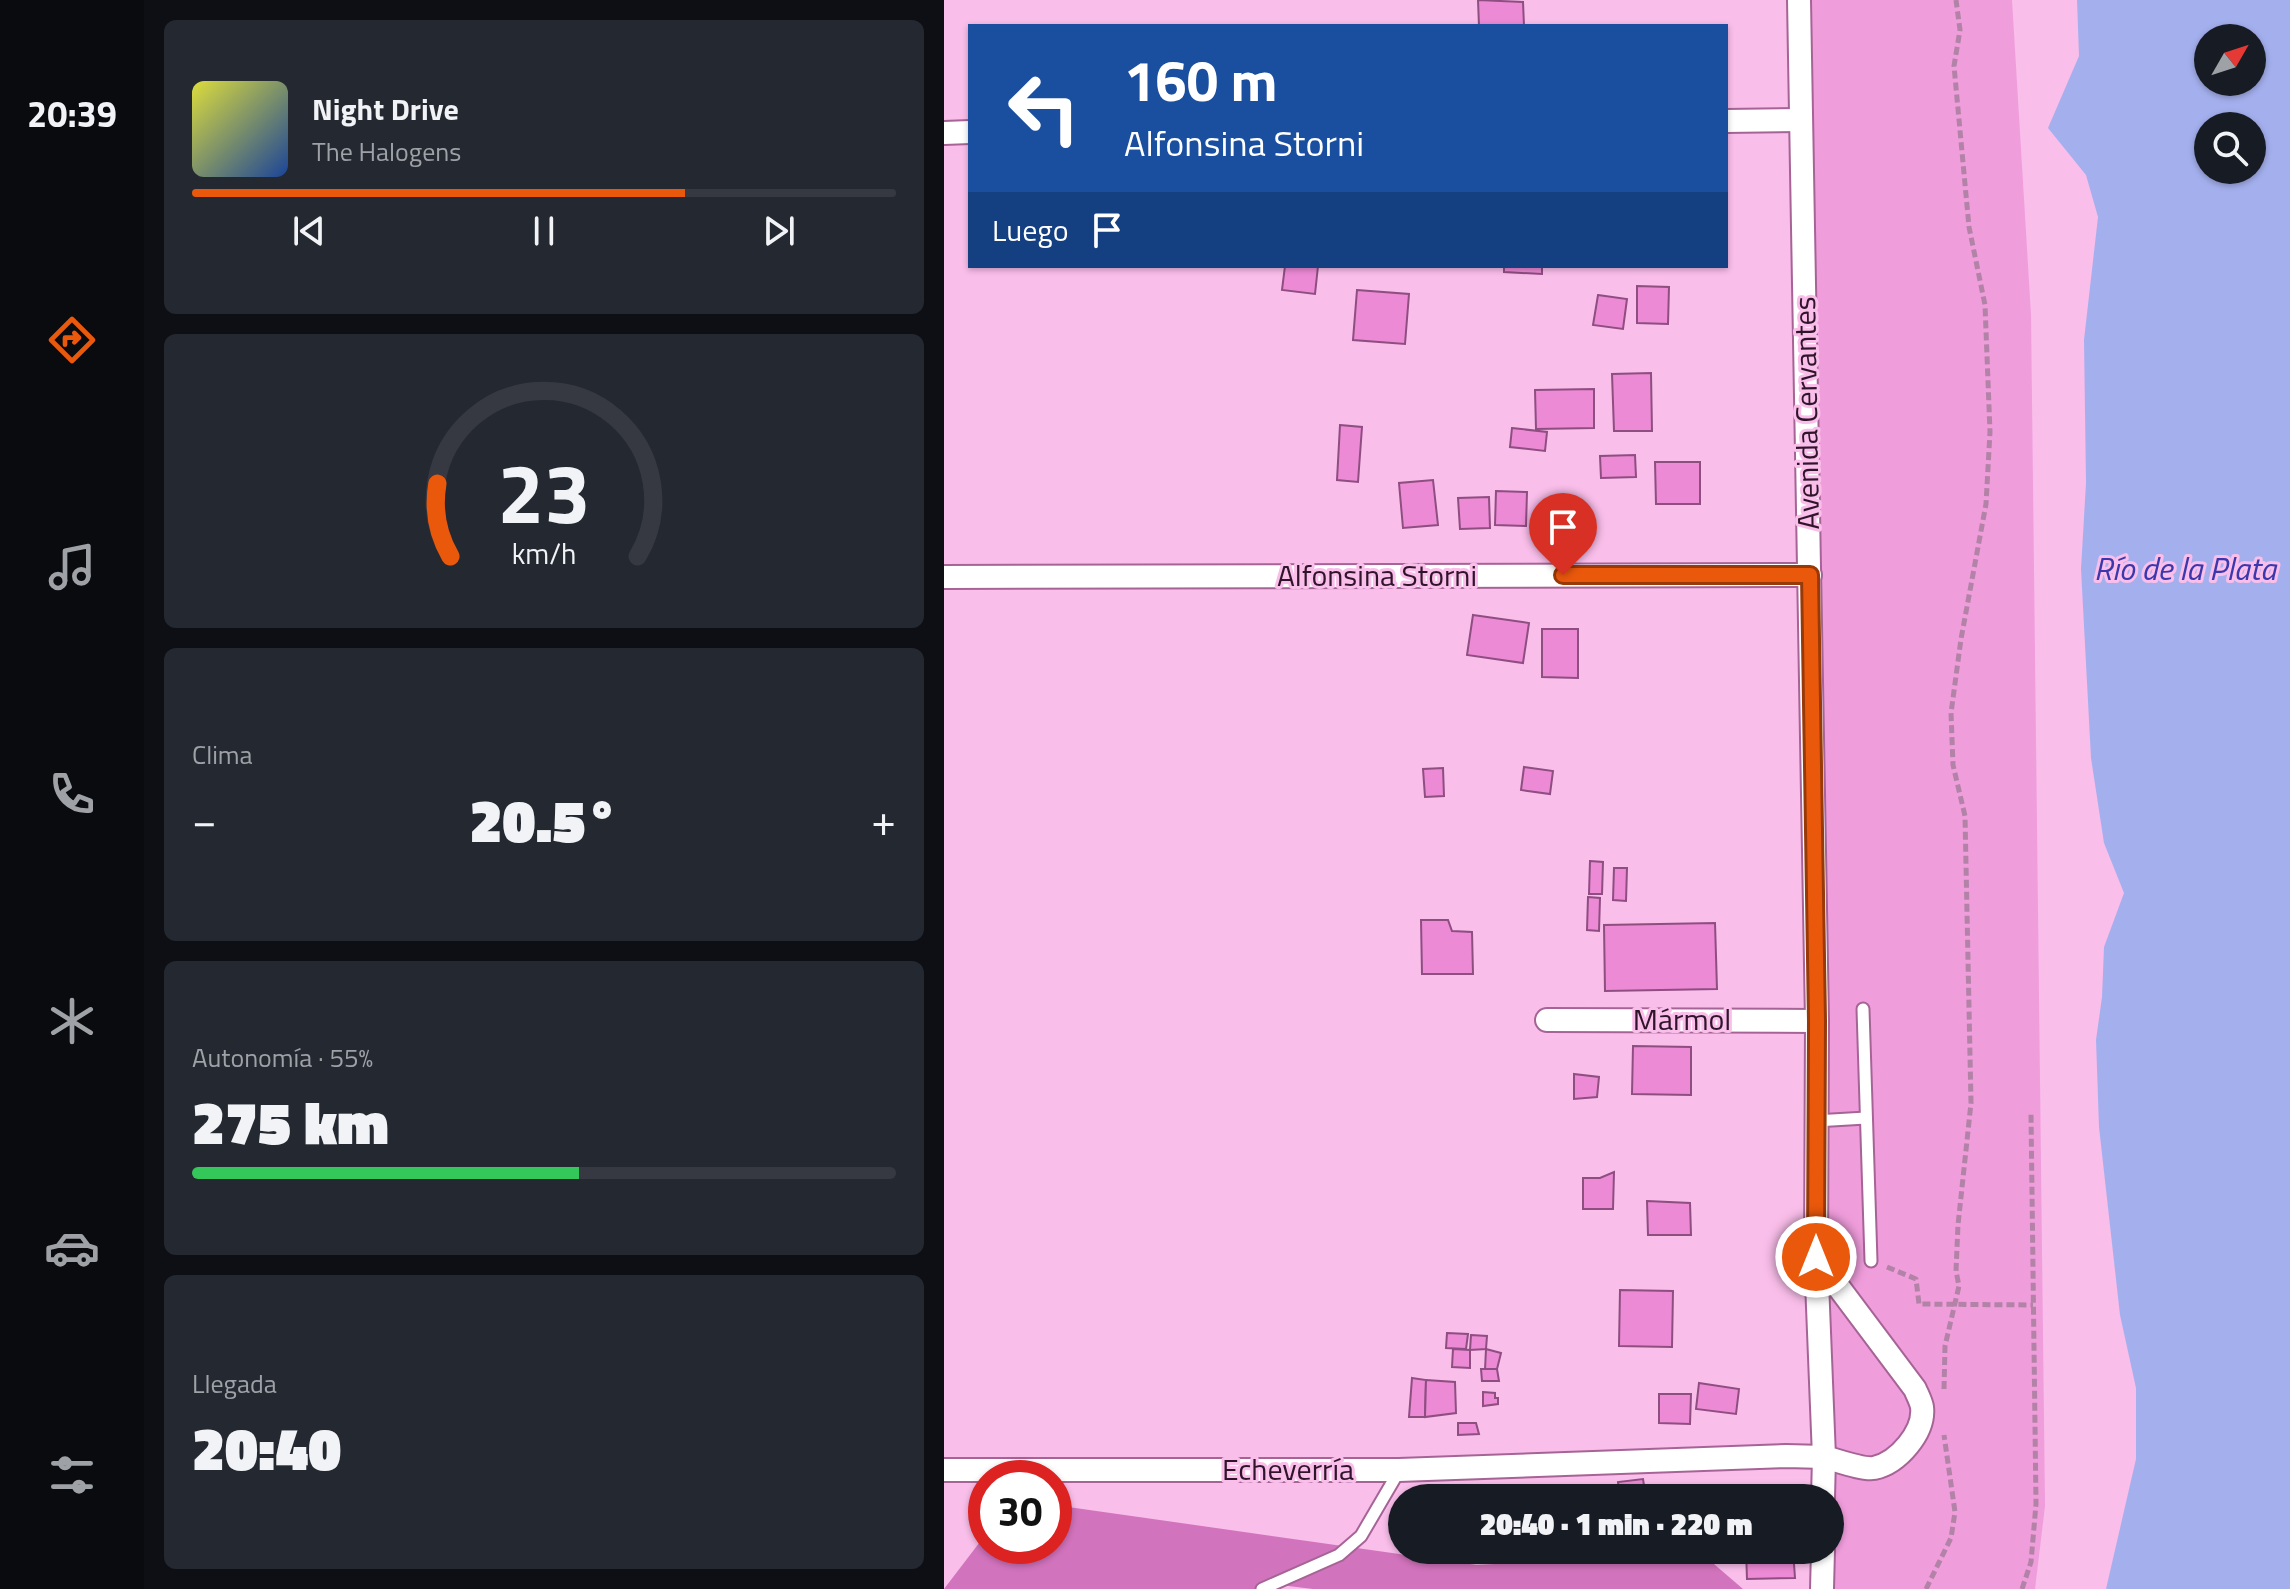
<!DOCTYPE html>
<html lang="es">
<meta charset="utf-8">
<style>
:root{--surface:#171b24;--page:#242831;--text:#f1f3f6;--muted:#9ea1a6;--line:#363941;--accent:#ea580c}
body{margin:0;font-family:"Titillium Web",sans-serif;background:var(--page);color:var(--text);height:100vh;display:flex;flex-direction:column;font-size:30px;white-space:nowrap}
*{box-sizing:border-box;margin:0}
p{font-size:26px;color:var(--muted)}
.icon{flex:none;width:44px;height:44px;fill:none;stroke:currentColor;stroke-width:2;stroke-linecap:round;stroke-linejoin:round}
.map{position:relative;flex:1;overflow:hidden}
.details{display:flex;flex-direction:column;gap:20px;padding:20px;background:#0d0f14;width:800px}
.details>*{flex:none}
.top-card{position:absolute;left:24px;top:24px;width:760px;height:244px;border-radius:0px;box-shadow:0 2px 6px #0004;background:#1a4fa0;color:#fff;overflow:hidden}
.needle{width:52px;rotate:51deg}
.tools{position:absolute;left:1250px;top:24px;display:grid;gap:16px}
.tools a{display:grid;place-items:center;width:72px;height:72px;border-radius:50%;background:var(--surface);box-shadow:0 2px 6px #0004;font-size:40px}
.speed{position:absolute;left:24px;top:1460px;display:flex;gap:16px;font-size:40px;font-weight:700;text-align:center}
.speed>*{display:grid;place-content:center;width:104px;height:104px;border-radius:50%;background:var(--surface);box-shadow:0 2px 6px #0004;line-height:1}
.speed .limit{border:12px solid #d22;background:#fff;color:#111}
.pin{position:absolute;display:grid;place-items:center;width:68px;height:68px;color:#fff;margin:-82px -34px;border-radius:50% 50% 50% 0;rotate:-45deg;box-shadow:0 0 8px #0007}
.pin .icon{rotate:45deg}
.me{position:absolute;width:88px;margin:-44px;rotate:0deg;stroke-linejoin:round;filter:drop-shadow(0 0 6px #0008)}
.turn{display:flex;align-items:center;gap:28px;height:168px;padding:0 24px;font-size:36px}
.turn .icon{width:104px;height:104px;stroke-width:2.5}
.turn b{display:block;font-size:56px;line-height:68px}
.then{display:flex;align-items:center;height:76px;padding:0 24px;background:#0003;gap:16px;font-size:30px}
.big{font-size:60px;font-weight:800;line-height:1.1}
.details .widget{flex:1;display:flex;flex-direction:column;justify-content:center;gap:12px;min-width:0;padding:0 28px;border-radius:12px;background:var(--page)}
.details .dial{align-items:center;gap:0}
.dial svg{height:208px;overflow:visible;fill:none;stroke:var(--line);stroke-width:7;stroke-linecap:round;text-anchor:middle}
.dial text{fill:var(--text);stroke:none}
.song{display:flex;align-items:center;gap:24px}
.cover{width:96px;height:96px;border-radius:12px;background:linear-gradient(135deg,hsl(60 70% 55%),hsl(220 70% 35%))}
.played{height:8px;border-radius:4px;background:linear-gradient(90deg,var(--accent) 70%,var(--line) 70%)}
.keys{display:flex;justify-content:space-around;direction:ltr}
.heat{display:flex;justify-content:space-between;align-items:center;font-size:44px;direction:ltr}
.charge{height:12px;border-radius:6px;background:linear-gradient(90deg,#34c759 55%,var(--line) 0)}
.trip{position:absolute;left:444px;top:1484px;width:456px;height:80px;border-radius:40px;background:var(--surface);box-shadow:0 2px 6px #0004;font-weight:800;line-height:80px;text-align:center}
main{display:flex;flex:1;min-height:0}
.dock{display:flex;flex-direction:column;width:144px;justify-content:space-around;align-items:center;background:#090b0e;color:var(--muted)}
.dock .icon{width:56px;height:56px}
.dock .selected{color:var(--accent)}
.dock b{font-size:36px;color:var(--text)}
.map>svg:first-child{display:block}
.green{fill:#f09ddc}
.forest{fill:#d273bd}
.water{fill:#a4b0ee;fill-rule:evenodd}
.building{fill:#ec8ad6;stroke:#8e4e80;stroke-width:2}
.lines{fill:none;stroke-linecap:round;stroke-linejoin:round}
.service-casing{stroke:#a66496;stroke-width:15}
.minor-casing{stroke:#a66496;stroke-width:26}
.path{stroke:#b283a7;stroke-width:5;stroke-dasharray:8 4;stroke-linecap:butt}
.service{stroke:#fff;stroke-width:11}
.minor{stroke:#fff;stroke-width:22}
.route-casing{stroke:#983908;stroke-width:20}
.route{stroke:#ea580c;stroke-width:14}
.labels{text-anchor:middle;stroke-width:6;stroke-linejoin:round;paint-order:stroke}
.street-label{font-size:30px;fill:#30152a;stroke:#f9beea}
.water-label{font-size:32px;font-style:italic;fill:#3a38ad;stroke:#f9beea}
</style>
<main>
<nav class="dock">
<b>20:39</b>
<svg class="icon selected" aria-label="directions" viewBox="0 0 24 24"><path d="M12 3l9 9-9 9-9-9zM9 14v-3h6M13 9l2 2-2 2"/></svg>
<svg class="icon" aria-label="music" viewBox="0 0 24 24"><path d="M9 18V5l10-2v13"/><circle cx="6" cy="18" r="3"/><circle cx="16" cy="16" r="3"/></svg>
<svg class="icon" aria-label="phone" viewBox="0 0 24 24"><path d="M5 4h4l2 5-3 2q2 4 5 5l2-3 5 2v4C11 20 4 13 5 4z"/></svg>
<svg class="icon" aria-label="climate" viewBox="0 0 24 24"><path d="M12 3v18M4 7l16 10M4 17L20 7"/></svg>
<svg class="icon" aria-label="car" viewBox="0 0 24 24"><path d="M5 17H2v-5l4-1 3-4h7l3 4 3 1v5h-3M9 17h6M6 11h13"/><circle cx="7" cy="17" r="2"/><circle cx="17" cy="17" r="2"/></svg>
<svg class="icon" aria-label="filters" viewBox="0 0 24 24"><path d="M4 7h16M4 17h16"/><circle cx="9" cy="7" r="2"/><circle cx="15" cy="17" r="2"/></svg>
</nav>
<section class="details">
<div class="widget">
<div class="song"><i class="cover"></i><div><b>Night Drive</b><p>The Halogens</p></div></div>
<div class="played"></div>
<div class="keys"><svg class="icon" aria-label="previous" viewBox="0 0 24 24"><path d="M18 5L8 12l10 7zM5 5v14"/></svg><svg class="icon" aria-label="pause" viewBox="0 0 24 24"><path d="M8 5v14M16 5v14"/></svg><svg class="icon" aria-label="next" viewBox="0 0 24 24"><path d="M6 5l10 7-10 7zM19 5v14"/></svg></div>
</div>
<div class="widget dial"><svg viewBox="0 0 100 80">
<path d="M14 69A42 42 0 1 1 86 69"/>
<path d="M14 69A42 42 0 0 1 9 41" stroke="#ea580c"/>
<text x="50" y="56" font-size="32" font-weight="700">23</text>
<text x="50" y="72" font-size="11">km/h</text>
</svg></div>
<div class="widget"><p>Clima</p>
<div class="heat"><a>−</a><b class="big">20.5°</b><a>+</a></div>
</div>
<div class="widget"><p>Autonomía · 55%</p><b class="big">275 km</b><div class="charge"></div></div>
<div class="widget"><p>Llegada</p><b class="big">20:40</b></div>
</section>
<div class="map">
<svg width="1346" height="1589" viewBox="0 0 1346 1589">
<rect width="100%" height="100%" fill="#f9beea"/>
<polygon class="green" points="867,0 1068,0 1087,315 1101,1506 1091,1589 890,1589"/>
<polygon class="forest" points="110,1505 533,1565 756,1552 799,1589 369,1589 336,1585 329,1589 0,1589 42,1534 42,1546 110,1546"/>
<path class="water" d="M1133,0H1346V1589H1162L1192,1459V1388L1176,1315L1155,1127L1152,1040L1158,997L1160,947L1180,893L1160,843L1147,758L1137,569L1142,483L1140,340L1154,217L1142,175L1104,128L1135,56ZM1264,38H1308V82H1264ZM1264,126H1308V170H1264Z"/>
<g class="building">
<polygon points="534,0 579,2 580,26 535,26"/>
<polygon points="341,266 374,266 371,294 338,290"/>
<polygon points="560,266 598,266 598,274 560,272"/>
<polygon points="693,286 725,287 724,324 693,323"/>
<polygon points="413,290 465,294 461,344 409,340"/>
<polygon points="654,295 683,299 679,329 649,325"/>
<polygon points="707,373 708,431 670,431 668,374"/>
<polygon points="650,389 650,428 592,429 591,390"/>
<polygon points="396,425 418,427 414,482 393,480"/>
<polygon points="568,428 603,432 601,451 566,447"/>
<polygon points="691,455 692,477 657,478 656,456"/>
<polygon points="711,462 756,462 756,504 712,504"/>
<polygon points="489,480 494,525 459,528 455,483"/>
<polygon points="552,491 583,492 582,526 551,525"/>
<polygon points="545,497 546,528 516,529 514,498"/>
<polygon points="529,615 585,623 579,663 523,655"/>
<polygon points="598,629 634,629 634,678 598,677"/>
<polygon points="580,767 609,771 606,794 577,790"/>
<polygon points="499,768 500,796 481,797 479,769"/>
<polygon points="646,861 659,862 658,894 645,894"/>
<polygon points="670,868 683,868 682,901 669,900"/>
<polygon points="644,897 656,898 655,931 643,930"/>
<polygon points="477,920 504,920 508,931 528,932 529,974 478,974"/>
<polygon points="771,923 773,989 661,991 660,925"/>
<polygon points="689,1046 747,1047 747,1095 688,1094"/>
<polygon points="630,1074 655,1077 653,1097 630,1099"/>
<polygon points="670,1172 669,1209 639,1209 639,1178 656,1178"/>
<polygon points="703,1201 746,1203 747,1235 704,1235"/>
<polygon points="676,1290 729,1291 728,1347 675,1346"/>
<polygon points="503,1333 524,1334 522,1349 502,1348"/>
<polygon points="527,1335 543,1336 542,1349 526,1350"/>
<polygon points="509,1349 526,1350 526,1368 508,1367"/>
<polygon points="542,1349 557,1353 553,1369 541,1370"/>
<polygon points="537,1369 553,1369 555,1381 538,1381"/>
<polygon points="468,1378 482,1380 481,1417 465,1417"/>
<polygon points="482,1380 511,1382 512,1413 481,1417"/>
<polygon points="755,1383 795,1389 792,1414 752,1409"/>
<polygon points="539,1392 551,1393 551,1398 554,1398 554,1404 539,1406"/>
<polygon points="715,1394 747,1394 746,1424 715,1423"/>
<polygon points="514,1423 532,1423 535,1434 514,1435"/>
<polygon points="699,1479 702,1498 676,1498 674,1482"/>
<rect x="724" y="1490" width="27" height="8"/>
<polygon points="803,1490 845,1495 845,1498 802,1498"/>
<polygon points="654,1550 675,1550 676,1560 655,1561"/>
<polygon points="802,1550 849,1550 851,1578 803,1579"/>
</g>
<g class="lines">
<g class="service-casing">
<g id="service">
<polyline points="919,1009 927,1261"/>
<polyline points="871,1121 922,1118"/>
<polyline points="318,1589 395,1555 417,1536 455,1471"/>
</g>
</g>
<g class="minor-casing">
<g id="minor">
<path d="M855,0L873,1021L872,1257L880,1457C892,1460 919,1470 930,1468C954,1463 981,1432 978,1407C977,1401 973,1394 971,1389L872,1257"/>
<polyline points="782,121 857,120"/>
<polyline points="0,133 26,132"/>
<polyline points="0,577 866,575"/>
<polyline points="603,1020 873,1021"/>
<polyline points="0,1470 455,1470 842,1456 880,1457 879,1498"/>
<polyline points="878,1589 879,1550"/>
</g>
</g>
<g class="path">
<polyline points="943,1267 972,1279 975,1304 1089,1305"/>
<polyline points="1000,1389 1001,1346 1015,1286 1012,1271 1014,1225 1027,1103 1021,816 1009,765 1007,713 1017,639 1042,504 1046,432 1041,305 1025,227 1010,66 1016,30 1012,0"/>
<polyline points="982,1589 1007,1538 1011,1512 1000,1435"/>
<polyline points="1078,1589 1087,1562 1092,1504 1087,1114"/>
</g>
<use href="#service" class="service"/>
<use href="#minor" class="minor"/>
</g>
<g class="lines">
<g class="route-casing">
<polyline id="route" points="619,575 866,575 873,1021 872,1257"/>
</g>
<use href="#route" class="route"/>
</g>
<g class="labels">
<g class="street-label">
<text transform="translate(863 413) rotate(-91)" y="10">Avenida Cervantes</text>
<text x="433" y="586">Alfonsina Storni</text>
<text x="738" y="1030">Mármol</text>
<text x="344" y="1480">Echeverría</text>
</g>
<g class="water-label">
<text x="1241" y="580">Río de la Plata</text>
</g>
</g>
</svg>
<div class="tools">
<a><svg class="needle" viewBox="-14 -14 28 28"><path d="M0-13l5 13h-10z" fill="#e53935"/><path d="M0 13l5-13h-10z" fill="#9ea1a6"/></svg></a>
<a><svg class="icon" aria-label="search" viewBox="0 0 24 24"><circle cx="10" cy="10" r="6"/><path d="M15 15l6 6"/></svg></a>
</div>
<div class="speed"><div class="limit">30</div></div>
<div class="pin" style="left:619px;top:575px;background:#d93025"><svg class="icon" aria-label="arrive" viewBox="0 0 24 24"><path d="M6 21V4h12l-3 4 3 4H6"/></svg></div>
<svg class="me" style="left:872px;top:1257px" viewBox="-20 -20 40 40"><circle r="17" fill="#ea580c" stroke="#fff" stroke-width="3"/><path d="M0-11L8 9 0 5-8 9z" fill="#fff"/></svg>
<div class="trip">20:40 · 1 min · 220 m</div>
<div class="top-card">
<div class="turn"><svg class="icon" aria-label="left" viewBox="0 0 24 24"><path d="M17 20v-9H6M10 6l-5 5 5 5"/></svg><div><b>160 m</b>Alfonsina Storni</div></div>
<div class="then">Luego<svg class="icon" aria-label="arrive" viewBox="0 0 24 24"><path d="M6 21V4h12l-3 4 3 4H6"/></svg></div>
</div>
</div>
</main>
